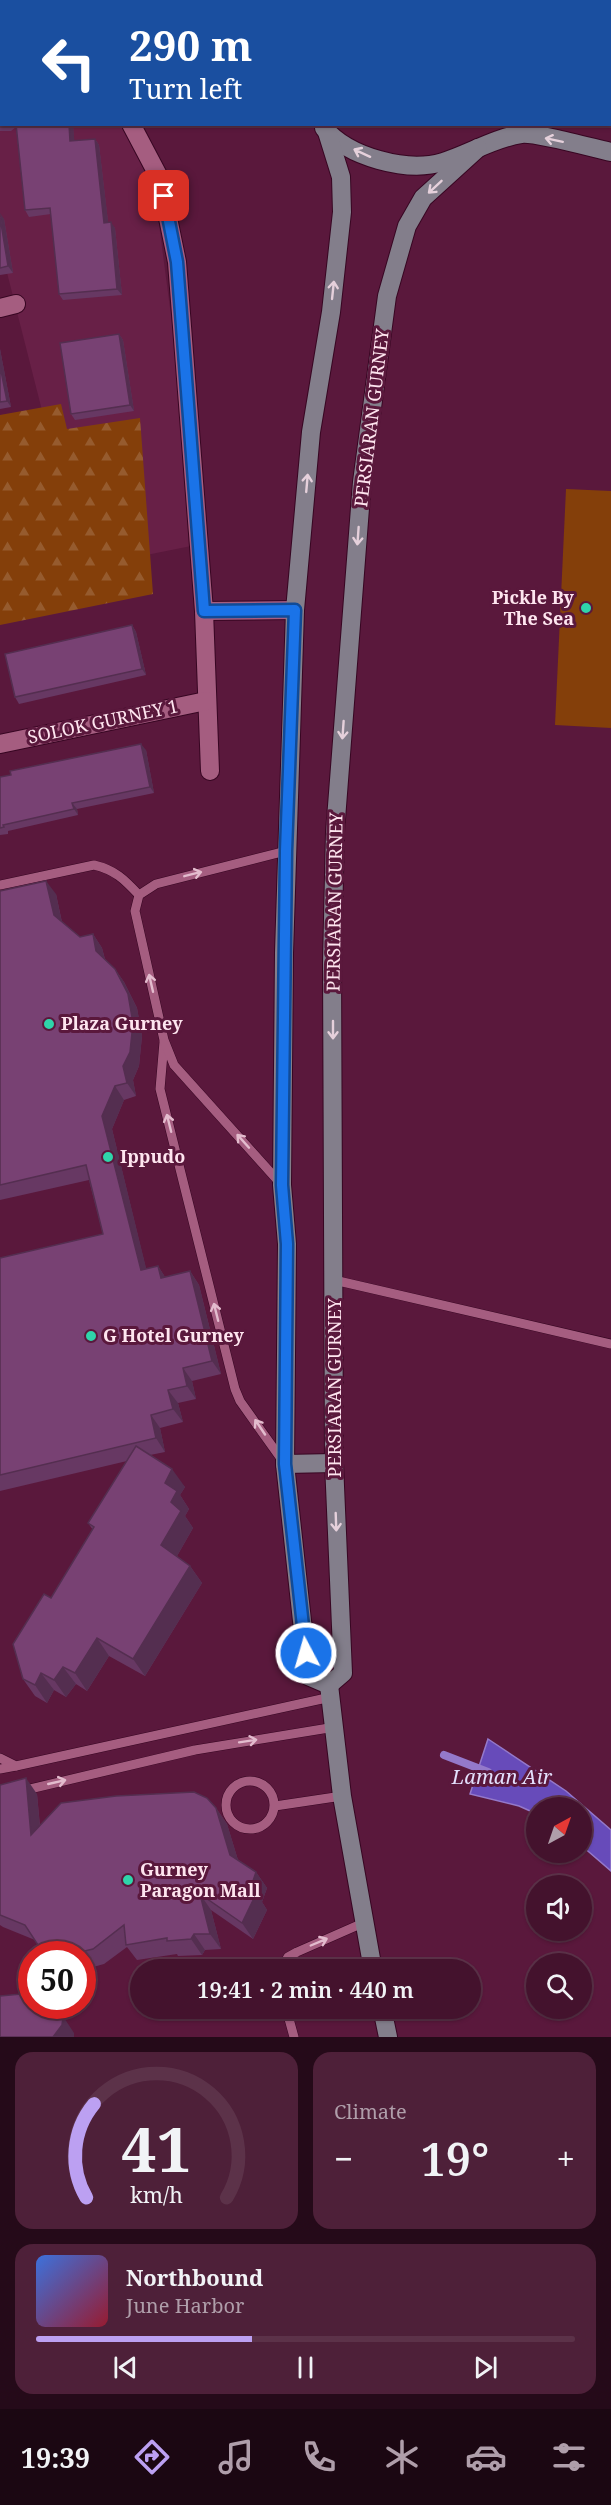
<!DOCTYPE html>
<meta charset="utf-8">
<style>
:root{--surface:#44122d;--page:#4e2039;--text:#f1f3f6;--muted:#af9eaa;--line:#5c3249;--accent:#bca0f2}
body{margin:0;font-family:"Noto Serif",serif;background:var(--page);color:var(--text);height:100vh;display:flex;flex-direction:column;font-size:22px;white-space:nowrap}
*{box-sizing:border-box;margin:0}
p{font-size:20px;color:var(--muted)}
.icon{flex:none;width:33px;height:33px;fill:none;stroke:currentColor;stroke-width:2;stroke-linecap:round;stroke-linejoin:round}
.map{position:relative;height:2037px;overflow:hidden}
.panel{display:flex;flex-direction:column;gap:15px;padding:15px;background:#250a19;flex:1}
.panel>*{flex:none}
.top-card{position:absolute;left:0px;top:0px;width:612px;height:126px;box-shadow:0 2px 4px #0004,0 0 0 2px var(--line);background:#1a4fa0;color:#fff;overflow:hidden}
.needle{width:39px;rotate:40deg}
.controls{position:absolute;left:526px;top:1797px;display:grid;gap:12px}
.controls a{display:grid;place-items:center;width:66px;height:66px;border-radius:50%;background:var(--surface);box-shadow:0 2px 4px #0004,0 0 0 2px var(--line);font-size:30px}
.speed{position:absolute;left:18px;top:1941px;display:flex;gap:12px;font-size:30px;font-weight:700;text-align:center}
.speed>*{display:grid;place-content:center;width:78px;height:78px;border-radius:50%;background:var(--surface);box-shadow:0 2px 4px #0004,0 0 0 2px var(--line);line-height:1}
.speed .limit{border:9px solid #d22;background:#fff;color:#111}
.pin{position:absolute;display:grid;place-items:center;width:51px;height:51px;color:#fff;margin:-26px;border-radius:12px;box-shadow:0 3px 9px #0006}
.me{position:absolute;width:66px;margin:-33px;rotate:354deg;stroke-linejoin:round;filter:drop-shadow(0 0 4px #0008)}
.turn{display:flex;align-items:center;gap:21px;height:126px;padding:0 30px;font-size:27px}
.turn .icon{width:78px;height:78px;stroke-width:2.5}
.turn b{display:block;font-size:42px;line-height:51px}
.big{font-size:45px;font-weight:600;line-height:1.1}
.panel .card{flex:1;display:flex;flex-direction:column;justify-content:center;gap:9px;min-width:0;padding:0 21px;border-radius:18px;background:var(--page)}
.panel .dial{align-items:center;gap:0}
.dial svg{height:156px;overflow:visible;fill:none;stroke:var(--line);stroke-width:7;stroke-linecap:round;text-anchor:middle}
.dial text{fill:var(--text);stroke:none}
.song{display:flex;align-items:center;gap:18px}
.cover{width:72px;height:72px;border-radius:9px;background:linear-gradient(135deg,hsl(220 70% 55%),hsl(350 70% 35%))}
.played{height:6px;border-radius:3px;background:linear-gradient(90deg,var(--accent) 40%,var(--line) 40%)}
.keys{display:flex;justify-content:space-around;direction:ltr}
.heat{display:flex;justify-content:space-between;align-items:center;font-size:33px;direction:ltr}
.panel .tiles{flex:1;display:grid;gap:15px;grid-template-columns:1fr 1fr}
.card:last-child{grid-column:span 2}
.trip{position:absolute;left:130px;top:1959px;width:351px;height:60px;border-radius:30px;background:var(--surface);box-shadow:0 2px 4px #0004,0 0 0 2px var(--line);font-weight:600;line-height:60px;text-align:center}
.menu{display:flex;height:96px;justify-content:space-around;align-items:center;background:#1b0712;color:var(--muted)}
.menu .icon{width:42px;height:42px}
.menu .selected{color:var(--accent)}
.menu b{font-size:27px;color:var(--text)}
.map>svg:first-child{display:block}
.built{fill:#682047}
.green{fill:#843f0a}
.forest{fill:url(#forest-firs)}
.water{fill:#674bba;stroke:#9479ca;stroke-width:1.5}
.lines{fill:none;stroke-linecap:round;stroke-linejoin:round}
.stream{stroke:#9479ca;stroke-width:8}
.lane-casing{stroke:#370622;stroke-width:10}
.street-casing{stroke:#370622;stroke-width:20}
.secondary-casing{stroke:#370622;stroke-width:20}
.lane{stroke:#a55d80;stroke-width:9}
.street{stroke:#a55d80;stroke-width:18}
.secondary{stroke:#837e8b;stroke-width:18}
.wall{fill:#673863}
.shaded-wall{fill:#542e50}
.building{fill:#784173;stroke:#542e50;stroke-width:1.5}
.oneway{stroke:#e5d0db}
.oneway2{stroke:#e3bcce}
.route-casing{stroke:#114b97;stroke-width:15}
.route{stroke:#1a73e8;stroke-width:10}
.poi-dot{fill:#2fd4aa;stroke:#5a183c;stroke-width:2}
.labels{text-anchor:middle;stroke-width:6;stroke-linejoin:round;paint-order:stroke}
.street-label{font-size:18px;fill:#fee5ef;stroke:#5a183c}
.poi-label{font-size:18px;font-weight:bold;fill:#fee5ef;stroke:#5a183c;text-anchor:start}
.water-label{font-size:20px;font-style:italic;fill:#e3e0fd;stroke:#5a183c}
</style>
<div class="map">
<svg width="611" height="2037" viewBox="0 0 611 2037">
<defs>
<pattern id="forest-firs" width="22" height="20" patternUnits="userSpaceOnUse" patternTransform="scale(1.5)"><rect width="22" height="20" fill="#843f0a"/><path d="M5 1l3.5 6h-7zM16 11l3.5 6h-7z" fill="#965b2e"/></pattern>
</defs>
<rect width="100%" height="100%" fill="#5a183c"/>
<polygon class="built" points="0,0 69,1 2,2 2,124 124,125 155,194 201,544 82,568 0,245"/>
<polygon class="green" points="566,489 611,491 611,728 555,725"/>
<polygon class="forest" points="61,404 67,429 140,418 153,594 0,625 0,415"/>
<polygon class="water" points="488,1739 566,1791 611,1830 611,1871 582,1846 582,1808 537,1808 537,1814 519,1806 470,1794"/>
<g class="lines">
<polyline class="stream" points="444,1755 488,1772"/>
<g class="lane-casing">
<g id="lane">
<polyline points="133,2 134,0"/>
<path d="M0,885L94,865C115,870 124,879 139,895"/>
<polyline points="164,1042 160,1089 235,1389 240,1401 282,1460"/>
<polyline points="280,1183 174,1065 164,1040 135,911 139,895 156,884 286,851"/>
<polyline points="334,1280 611,1344"/>
<polyline points="0,1758 16,1766 331,1697"/>
<polyline points="0,1769 16,1766"/>
<circle cx="250" cy="1805" r="24"/>
<polyline points="0,1796 195,1750 335,1727"/>
<polyline points="275,1806 342,1796"/>
<polyline points="281,1970 288,1957 297,1952 363,1923"/>
<polyline points="286,2008 294,2037"/>
</g>
</g>
<g class="street-casing">
<g id="street">
<polyline points="0,8 2,8"/>
<polyline points="131,124 160,179 177,262 204,611 210,771"/>
<polyline points="0,308 16,304"/>
<polyline points="204,611 295,610"/>
<polyline points="0,744 206,701"/>
</g>
</g>
<g class="secondary-casing">
<g id="secondary">
<polyline points="159,0 164,2"/>
<polyline points="297,2 297,0"/>
<path d="M324,128C348,157 407,173 443,162C469,154 494,138 521,134C535,132 593,148 611,152"/>
<polyline points="327,132 341,177 342,212 331,312 311,432 295,610 284,953 282,1185 287,1244 285,1464 308,1676 329,1685"/>
<polyline points="285,1464 334,1463"/>
<polyline points="329,1685 343,1673 334,1463 332,963 335,832 362,482 387,296 407,226 423,198 478,148"/>
<polyline points="329,1685 342,1796 373,1970"/>
<polyline points="382,2008 388,2037"/>
</g>
</g>
<use href="#lane" class="lane"/>
<use href="#street" class="street"/>
<use href="#secondary" class="secondary"/>
</g>
<g class="wall">
<polygon points="0,38 2,39 2,124 73,124 74,141 95,139 99,145 108,222 115,228 122,295 63,300 59,294 51,214 29,217 25,210 16,127 11,131 0,131"/>
<polygon points="0,217 4,219 13,273 0,275"/>
<polygon points="119,334 123,340 134,411 75,420 71,414"/>
<polygon points="0,349 11,407 0,409"/>
<polygon points="132,625 136,632 146,675 19,704 15,697"/>
<polygon points="146,750 154,793 77,809 78,815 8,831 8,834 0,835 0,777"/>
<polygon points="0,891 56,894 62,922 80,937 93,934 102,948 105,959 115,969 124,982 137,1008 142,1036 139,1066 133,1080 136,1096 124,1100 112,1129 146,1269 158,1266 165,1277 190,1271 199,1285 221,1374 192,1381 196,1399 178,1403 183,1422 160,1428 165,1452 150,1455 185,1487 180,1495 189,1509 185,1516 193,1528 177,1556 190,1566 202,1583 145,1676 109,1656 87,1691 76,1684 66,1697 54,1690 47,1703 35,1696 23,1679 51,1598 93,1530 88,1523 127,1461 0,1491 0,1258 103,1234 89,1180 0,1200"/>
<polygon points="0,1785 37,1794 40,1826 216,1808 227,1824 238,1860 256,1872 267,1888 262,1902 267,1910 253,1939 211,1910 221,1949 205,1950 202,1955 178,1956 177,1954 137,1960 127,1947 104,1964 82,1970 82,1954 44,1954 35,1940 3,1927 0,1925"/>
</g>
<g class="shaded-wall">
<polygon points="69,124 73,124 75,148 70,141"/>
<polygon points="95,139 99,145 109,229 104,223"/>
<polygon points="0,213 4,219 13,273 8,266"/>
<polygon points="111,222 115,228 122,295 117,289"/>
<polygon points="119,334 123,340 134,411 130,405"/>
<polygon points="0,349 11,407 7,401 0,366"/>
<polygon points="132,625 136,632 146,675 142,669"/>
<polygon points="141,744 146,750 154,793 150,787"/>
<polygon points="72,803 77,809 78,815 74,809"/>
<polygon points="46,881 56,894 63,928 54,915"/>
<polygon points="93,934 102,948 106,964 96,951"/>
<polygon points="115,969 124,982 137,1008 142,1036 139,1066 133,1080 136,1096 127,1083 123,1066"/>
<polygon points="115,1086 124,1100 112,1129 150,1284 141,1270 102,1116"/>
<polygon points="158,1266 167,1280 161,1278"/>
<polygon points="190,1271 199,1285 221,1374 212,1361"/>
<polygon points="183,1368 192,1381 196,1399 187,1386"/>
<polygon points="168,1390 178,1403 183,1422 173,1409"/>
<polygon points="151,1415 160,1428 165,1452 156,1438"/>
<polygon points="172,1469 185,1487 180,1495 189,1509 185,1516 193,1528 173,1563 161,1545 171,1502 165,1483"/>
<polygon points="190,1566 202,1583 145,1676 133,1659"/>
<polygon points="97,1638 109,1656 87,1691 75,1673"/>
<polygon points="63,1667 76,1684 66,1697 54,1680"/>
<polygon points="41,1673 54,1690 47,1703 35,1685"/>
<polygon points="26,1778 37,1794 42,1851 31,1835"/>
<polygon points="216,1808 227,1824 241,1870 230,1855"/>
<polygon points="256,1872 267,1888 262,1902 267,1910 253,1939 242,1923 250,1890"/>
<polygon points="200,1894 211,1910 221,1949 210,1934"/>
<polygon points="194,1934 205,1950 202,1955 191,1939"/>
<polygon points="51,2006 59,2006 61,2013 74,2033 74,2037 53,2037"/>
</g>
<g class="building">
<polygon points="0,38 2,39 2,120 0,120"/>
<polygon points="16,124 69,124 70,141 95,139 104,223 111,222 117,289 59,294 50,208 25,210"/>
<polygon points="0,217 8,266 0,268"/>
<polygon points="119,334 130,405 71,414 60,343"/>
<polygon points="0,366 7,401 0,402"/>
<polygon points="132,625 142,669 15,697 5,654"/>
<polygon points="141,744 150,787 72,803 74,809 3,825 4,827 0,828 0,777 11,775 10,771"/>
<polygon points="46,881 54,915 80,937 93,934 96,951 115,969 128,994 133,1023 130,1052 123,1066 127,1083 115,1086 102,1116 141,1270 158,1266 161,1278 190,1271 212,1361 183,1368 187,1386 168,1390 173,1409 151,1415 156,1438 0,1475 0,1258 103,1234 86,1165 0,1185 0,891"/>
<polygon points="136,1446 172,1469 165,1483 177,1491 171,1502 181,1511 161,1545 190,1566 133,1659 97,1638 75,1673 63,1667 54,1680 41,1673 35,1685 23,1679 13,1644 44,1594 51,1598 94,1527 88,1523"/>
<polygon points="26,1778 31,1835 61,1803 116,1796 194,1792 207,1798 216,1808 230,1855 256,1872 250,1890 256,1894 242,1923 200,1894 210,1934 194,1934 191,1939 167,1941 167,1938 126,1945 124,1925 93,1949 72,1954 57,1954 38,1945 25,1925 0,1915 0,1785"/>
<polygon points="32,1993 32,2006 51,2006 58,2010 63,2017 62,2025 53,2037 0,2037 0,1996"/>
</g>
<defs><path id="oneway-shaft" d="M-6 0H5M1.5-3L5.5 0L1.5 3" fill="none" stroke-width="1.6" stroke-linecap="round" stroke-linejoin="round" transform="scale(1.5)"/></defs>
<g class="oneway">
<use href="#oneway-shaft" transform="translate(554 140) rotate(-168)"/>
<use href="#oneway-shaft" transform="translate(362 153) rotate(-155)"/>
<use href="#oneway-shaft" transform="translate(435 187) rotate(137)"/>
<use href="#oneway-shaft" transform="translate(333 290) rotate(-84)"/>
<use href="#oneway-shaft" transform="translate(307 483) rotate(-85)"/>
<use href="#oneway-shaft" transform="translate(358 536) rotate(94)"/>
<use href="#oneway-shaft" transform="translate(343 730) rotate(94)"/>
<use href="#oneway-shaft" transform="translate(333 1030) rotate(90)"/>
<use href="#oneway-shaft" transform="translate(336 1522) rotate(88)"/>
</g>
<g class="oneway2">
<use href="#oneway-shaft" transform="translate(193 874) rotate(-14)"/>
<use href="#oneway-shaft" transform="translate(151 983) rotate(-103)"/>
<use href="#oneway-shaft" transform="translate(169 1123) rotate(-104)"/>
<use href="#oneway-shaft" transform="translate(243 1141) rotate(-132)"/>
<use href="#oneway-shaft" transform="translate(216 1312) rotate(-104)"/>
<use href="#oneway-shaft" transform="translate(260 1427) rotate(-124)"/>
<use href="#oneway-shaft" transform="translate(248 1741) rotate(-9)"/>
<use href="#oneway-shaft" transform="translate(57 1782) rotate(-13)"/>
<use href="#oneway-shaft" transform="translate(319 1942) rotate(-23)"/>
</g>
<g class="lines">
<g class="route-casing">
<polyline id="route" points="164,196 177,262 204,611 295,610 286,851 282,1185 287,1244 285,1464 306,1653"/>
</g>
<use href="#route" class="route"/>
</g>
<g class="poi-dot">
<circle cx="586" cy="608" r="6"/>
<circle cx="49" cy="1024" r="6"/>
<circle cx="108" cy="1157" r="6"/>
<circle cx="91" cy="1336" r="6"/>
<circle cx="128" cy="1880" r="6"/>
</g>
<g class="labels">
<g class="street-label">
<text transform="translate(372 418) rotate(-83)" y="6">PERSIARAN GURNEY</text>
<text transform="translate(103 722) rotate(-12)" y="6">SOLOK GURNEY 1</text>
<text transform="translate(335 902) rotate(-89)" y="6">PERSIARAN GURNEY</text>
<text transform="translate(335 1388) rotate(-90)" y="6">PERSIARAN GURNEY</text>
</g>
<g class="poi-label">
<text x="574" y="604" text-anchor="end">Pickle By<tspan x="574" dy="21">The Sea</tspan></text>
<text x="61" y="1030">Plaza Gurney</text>
<text x="120" y="1163">Ippudo</text>
<text x="103" y="1342">G Hotel Gurney</text>
<text x="140" y="1876">Gurney<tspan x="140" dy="21">Paragon Mall</tspan></text>
</g>
<g class="water-label">
<text x="502" y="1784">Laman Air</text>
</g>
</g>
</svg>
<div class="controls">
<a><svg class="needle" viewBox="-14 -14 28 28"><path d="M0-13l5 13h-10z" fill="#e53935"/><path d="M0 13l5-13h-10z" fill="#af9eaa"/></svg></a>
<a><svg class="icon" aria-label="sound" viewBox="0 0 24 24"><path d="M4 9h4l5-4v14l-5-4H4zM17 9q2 3 0 6"/></svg></a>
<a><svg class="icon" aria-label="search" viewBox="0 0 24 24"><circle cx="10" cy="10" r="6"/><path d="M15 15l6 6"/></svg></a>
</div>
<div class="speed"><div class="limit">50</div></div>
<div class="pin" style="left:164px;top:196px;background:#d93025"><svg class="icon" aria-label="arrive" viewBox="0 0 24 24"><path d="M6 21V4h12l-3 4 3 4H6"/></svg></div>
<svg class="me" style="left:306px;top:1653px" viewBox="-20 -20 40 40"><circle r="17" fill="#1a73e8" stroke="#fff" stroke-width="3"/><path d="M0-11L8 9 0 5-8 9z" fill="#fff"/></svg>
<div class="trip">19:41 · 2 min · 440 m</div>
<div class="top-card">
<div class="turn"><svg class="icon" aria-label="left" viewBox="0 0 24 24"><path d="M17 20v-9H6M10 6l-5 5 5 5"/></svg><div><b>290 m</b>Turn left</div></div>
</div>
</div>
<section class="panel">
<div class="tiles">
<div class="card dial"><svg viewBox="0 0 100 80">
<path d="M14 69A42 42 0 1 1 86 69"/>
<path d="M14 69A42 42 0 0 1 18 21" stroke="#bca0f2"/>
<text x="50" y="56" font-size="32" font-weight="700">41</text>
<text x="50" y="72" font-size="11">km/h</text>
</svg></div>
<div class="card"><p>Climate</p>
<div class="heat"><a>−</a><b class="big">19°</b><a>+</a></div>
</div>
<div class="card">
<div class="song"><i class="cover"></i><div><b>Northbound</b><p>June Harbor</p></div></div>
<div class="played"></div>
<div class="keys"><svg class="icon" aria-label="previous" viewBox="0 0 24 24"><path d="M18 5L8 12l10 7zM5 5v14"/></svg><svg class="icon" aria-label="pause" viewBox="0 0 24 24"><path d="M8 5v14M16 5v14"/></svg><svg class="icon" aria-label="next" viewBox="0 0 24 24"><path d="M6 5l10 7-10 7zM19 5v14"/></svg></div>
</div>
</div>
</section>
<nav class="menu">
<b>19:39</b>
<svg class="icon selected" aria-label="directions" viewBox="0 0 24 24"><path d="M12 3l9 9-9 9-9-9zM9 14v-3h6M13 9l2 2-2 2"/></svg>
<svg class="icon" aria-label="music" viewBox="0 0 24 24"><path d="M9 18V5l10-2v13"/><circle cx="6" cy="18" r="3"/><circle cx="16" cy="16" r="3"/></svg>
<svg class="icon" aria-label="phone" viewBox="0 0 24 24"><path d="M5 4h4l2 5-3 2q2 4 5 5l2-3 5 2v4C11 20 4 13 5 4z"/></svg>
<svg class="icon" aria-label="climate" viewBox="0 0 24 24"><path d="M12 3v18M4 7l16 10M4 17L20 7"/></svg>
<svg class="icon" aria-label="car" viewBox="0 0 24 24"><path d="M5 17H2v-5l4-1 3-4h7l3 4 3 1v5h-3M9 17h6M6 11h13"/><circle cx="7" cy="17" r="2"/><circle cx="17" cy="17" r="2"/></svg>
<svg class="icon" aria-label="filters" viewBox="0 0 24 24"><path d="M4 7h16M4 17h16"/><circle cx="9" cy="7" r="2"/><circle cx="15" cy="17" r="2"/></svg>
</nav>
